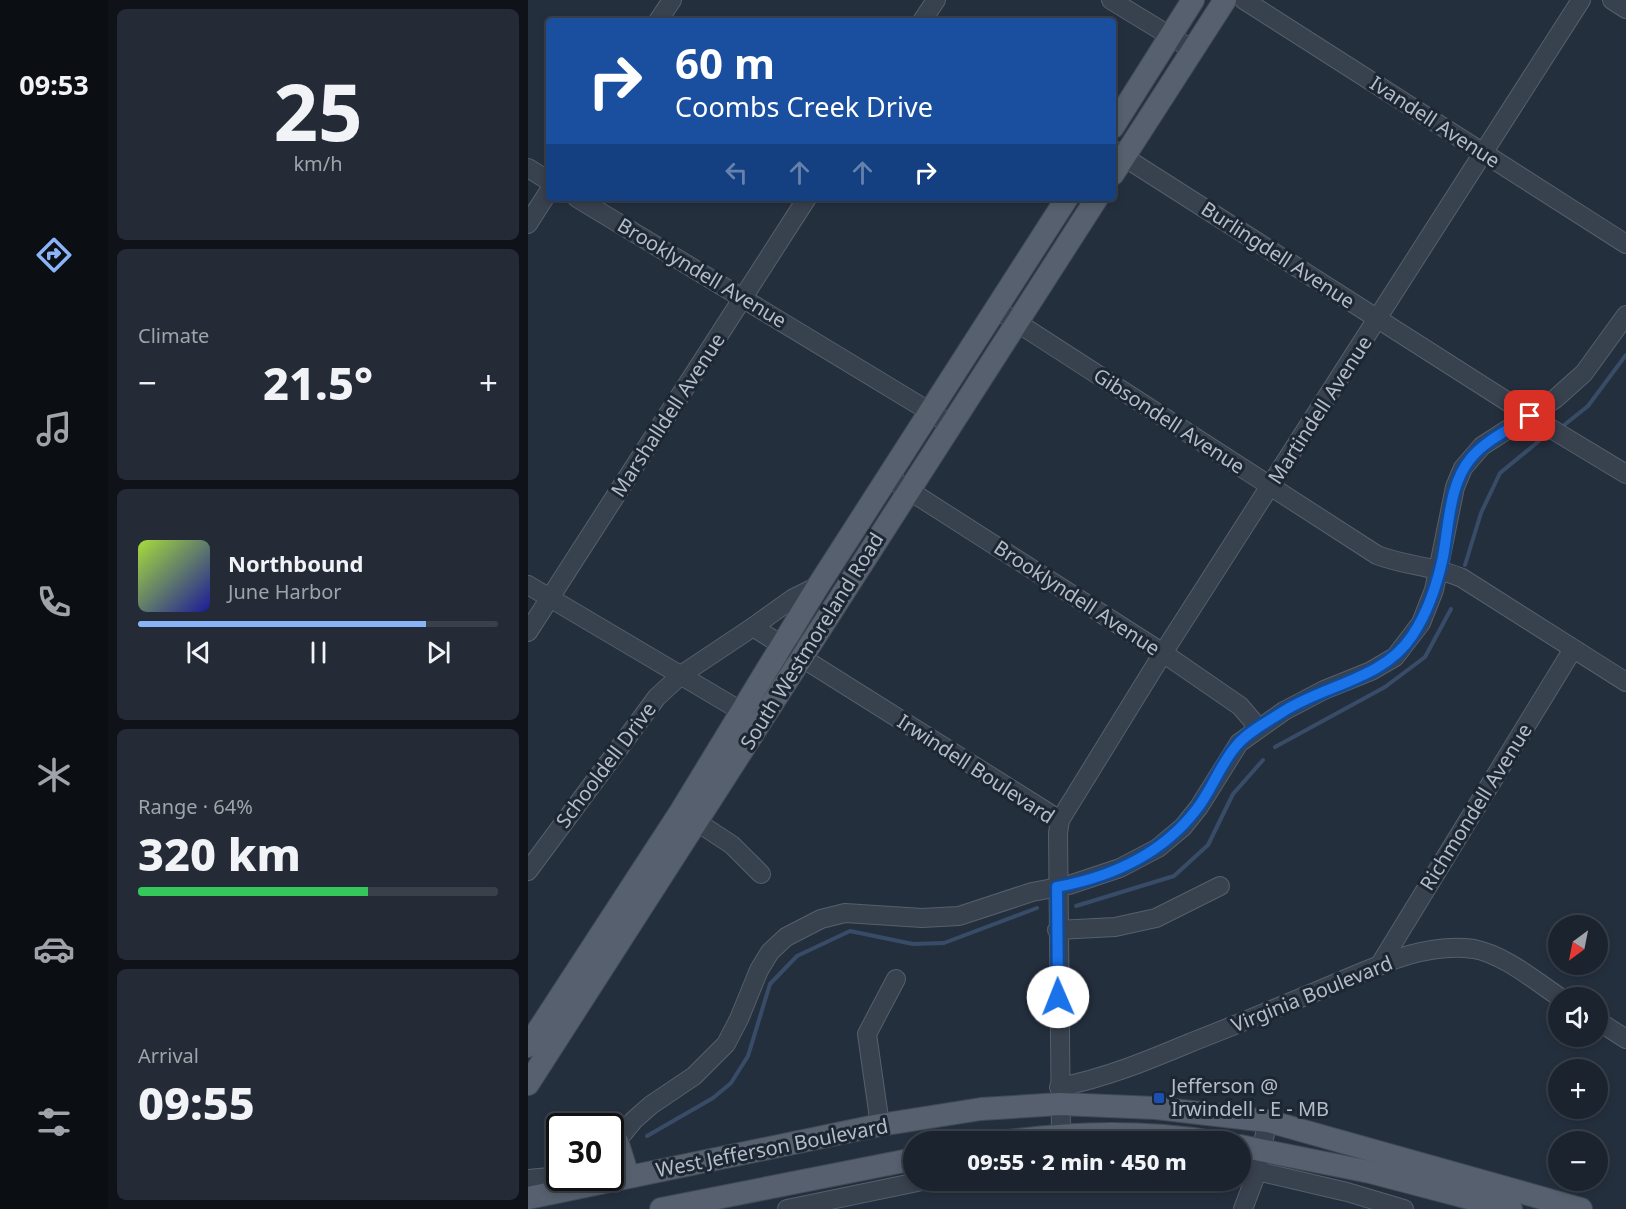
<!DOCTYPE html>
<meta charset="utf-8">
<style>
:root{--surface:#1b232e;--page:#242b36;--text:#f1f3f6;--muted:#a0a4aa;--line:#39404a;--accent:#8ab4f8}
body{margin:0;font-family:"Noto Sans",sans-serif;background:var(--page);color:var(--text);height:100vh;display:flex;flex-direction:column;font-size:22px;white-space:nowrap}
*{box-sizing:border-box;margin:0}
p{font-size:20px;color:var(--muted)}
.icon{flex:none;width:33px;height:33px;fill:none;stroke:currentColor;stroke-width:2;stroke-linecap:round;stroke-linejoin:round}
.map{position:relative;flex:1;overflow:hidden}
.drawer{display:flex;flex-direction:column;gap:9px;padding:9px;background:#0f1319;width:420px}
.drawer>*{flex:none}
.guide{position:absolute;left:18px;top:18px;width:570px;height:183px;border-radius:6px;box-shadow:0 3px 9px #0003,0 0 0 2px var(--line);background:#1a4fa0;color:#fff;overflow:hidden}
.needle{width:39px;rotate:212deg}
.controls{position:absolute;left:1020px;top:915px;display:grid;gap:12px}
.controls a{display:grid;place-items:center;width:60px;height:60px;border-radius:50%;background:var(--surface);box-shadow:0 3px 9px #0003,0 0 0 2px var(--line);font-size:30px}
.speed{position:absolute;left:18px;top:1113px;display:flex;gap:12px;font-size:30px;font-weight:700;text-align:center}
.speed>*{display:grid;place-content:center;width:78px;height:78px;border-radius:50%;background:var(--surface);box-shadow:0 3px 9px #0003,0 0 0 2px var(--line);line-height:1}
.speed .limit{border:3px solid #111;border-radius:9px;background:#fff;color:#111}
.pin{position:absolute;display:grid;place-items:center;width:51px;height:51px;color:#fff;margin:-26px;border-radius:12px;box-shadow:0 3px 9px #0006}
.me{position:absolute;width:66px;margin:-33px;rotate:359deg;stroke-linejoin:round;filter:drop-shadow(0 0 4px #0008)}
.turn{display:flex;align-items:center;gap:21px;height:126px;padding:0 30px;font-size:27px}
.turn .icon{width:78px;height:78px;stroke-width:2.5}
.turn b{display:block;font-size:42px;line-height:51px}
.lanes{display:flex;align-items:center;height:57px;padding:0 30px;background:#0003;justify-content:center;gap:30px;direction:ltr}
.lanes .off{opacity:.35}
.big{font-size:45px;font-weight:800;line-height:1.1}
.drawer .widget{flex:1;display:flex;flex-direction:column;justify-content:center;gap:9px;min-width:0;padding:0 21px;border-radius:9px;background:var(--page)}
.drawer .dial{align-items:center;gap:0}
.dial b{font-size:78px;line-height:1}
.song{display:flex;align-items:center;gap:18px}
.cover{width:72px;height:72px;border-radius:9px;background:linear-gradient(135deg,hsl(80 70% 55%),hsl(240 70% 35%))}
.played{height:6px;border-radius:3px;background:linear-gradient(90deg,var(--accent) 80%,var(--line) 80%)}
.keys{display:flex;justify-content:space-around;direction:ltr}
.heat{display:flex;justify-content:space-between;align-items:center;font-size:33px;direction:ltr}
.charge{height:9px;border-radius:4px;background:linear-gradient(90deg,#34c759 64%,var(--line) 0)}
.trip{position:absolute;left:375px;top:1131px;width:348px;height:60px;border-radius:30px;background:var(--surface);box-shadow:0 3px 9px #0003,0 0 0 2px var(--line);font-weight:800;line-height:60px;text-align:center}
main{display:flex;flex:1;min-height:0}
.menu{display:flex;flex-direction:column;width:108px;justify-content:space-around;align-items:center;background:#0b0e12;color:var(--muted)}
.menu .icon{width:42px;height:42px}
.menu .on{color:var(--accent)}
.menu b{font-size:27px;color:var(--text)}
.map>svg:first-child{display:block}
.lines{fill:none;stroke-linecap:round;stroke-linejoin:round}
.stream{stroke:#394c67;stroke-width:4}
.minor-casing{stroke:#565f6c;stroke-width:20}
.major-casing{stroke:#414a57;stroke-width:24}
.minor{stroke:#38414e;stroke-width:18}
.major{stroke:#56606e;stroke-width:22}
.route-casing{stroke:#114b97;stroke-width:15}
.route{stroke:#1a73e8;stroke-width:10}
.transit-dot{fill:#1a4fb4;stroke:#1d2633;stroke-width:2}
.labels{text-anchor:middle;stroke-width:6;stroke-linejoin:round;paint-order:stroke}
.street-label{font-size:20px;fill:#b4bcc9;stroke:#1d2633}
.poi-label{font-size:20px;fill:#b4bcc9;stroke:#1d2633;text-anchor:start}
</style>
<main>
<nav class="menu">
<b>09:53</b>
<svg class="icon on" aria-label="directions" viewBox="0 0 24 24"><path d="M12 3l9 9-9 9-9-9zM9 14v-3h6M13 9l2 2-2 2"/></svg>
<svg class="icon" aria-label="music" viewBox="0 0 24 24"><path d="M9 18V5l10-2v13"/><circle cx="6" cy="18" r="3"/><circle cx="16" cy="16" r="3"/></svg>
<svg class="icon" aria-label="phone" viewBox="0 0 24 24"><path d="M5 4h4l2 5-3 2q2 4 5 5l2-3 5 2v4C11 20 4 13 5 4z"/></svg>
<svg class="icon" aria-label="climate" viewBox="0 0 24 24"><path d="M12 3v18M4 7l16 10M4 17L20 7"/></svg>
<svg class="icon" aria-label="car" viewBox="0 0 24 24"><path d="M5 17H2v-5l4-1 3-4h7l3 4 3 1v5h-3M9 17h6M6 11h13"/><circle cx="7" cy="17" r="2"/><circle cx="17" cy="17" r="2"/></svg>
<svg class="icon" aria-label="filters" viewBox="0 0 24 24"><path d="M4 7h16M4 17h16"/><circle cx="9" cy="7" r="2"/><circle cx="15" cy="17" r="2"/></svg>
</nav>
<section class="drawer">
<div class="widget dial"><b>25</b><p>km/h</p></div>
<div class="widget"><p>Climate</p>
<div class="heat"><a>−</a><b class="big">21.5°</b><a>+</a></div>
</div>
<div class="widget">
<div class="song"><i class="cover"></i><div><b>Northbound</b><p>June Harbor</p></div></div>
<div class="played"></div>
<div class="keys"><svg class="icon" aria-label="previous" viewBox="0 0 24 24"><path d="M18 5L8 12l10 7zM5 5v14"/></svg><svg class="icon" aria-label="pause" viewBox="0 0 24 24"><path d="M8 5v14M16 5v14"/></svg><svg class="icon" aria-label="next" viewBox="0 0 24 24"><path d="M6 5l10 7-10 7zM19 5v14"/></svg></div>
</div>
<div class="widget"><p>Range · 64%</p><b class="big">320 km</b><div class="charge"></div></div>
<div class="widget"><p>Arrival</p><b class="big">09:55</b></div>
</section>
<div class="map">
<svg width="1098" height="1209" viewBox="0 0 1098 1209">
<rect width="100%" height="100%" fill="#242f3e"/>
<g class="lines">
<g class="stream">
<polyline points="1035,426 1060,406 1098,355"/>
<polyline points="937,565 953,513 972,473 1011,441"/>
<polyline points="747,747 857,687 897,657 923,609"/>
<polyline points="548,906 646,876 680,845 705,794 735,760"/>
<polyline points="119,1136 185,1098 203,1083 220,1056 242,984 269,956 322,931 385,944 416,943 509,908"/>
</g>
<g class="minor-casing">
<g id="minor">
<polyline points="583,0 665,50"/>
<polyline points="716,0 1098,244"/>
<polyline points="1084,0 1098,9"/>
<polyline points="130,21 144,0"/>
<polyline points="394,21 408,0"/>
<polyline points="585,150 1002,416 1098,474"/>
<polyline points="0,168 21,181"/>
<polyline points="49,198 422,424"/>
<polyline points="0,224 21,191"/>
<path d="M468,309L849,555C877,566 907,566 934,578L1098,682"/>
<polyline points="360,477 635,653 712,706 724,720 728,730"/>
<polyline points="0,585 213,711"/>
<polyline points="225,627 264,599 290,586"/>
<polyline points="0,632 279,198"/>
<polyline points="157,814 204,845 233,874"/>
<polyline points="0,871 129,697 153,675 225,627 532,820"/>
<polyline points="529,930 587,927 628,918 692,886"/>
<polyline points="851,966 1045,649"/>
<polyline points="1070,1021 1098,1039"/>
<path d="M531,1087C578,1078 621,1060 664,1042C708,1025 751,1007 794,989C841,970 894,941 946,949C977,955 1007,981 1033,998"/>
<polyline points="352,1125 339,1034 368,979"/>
<polyline points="533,1135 530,833 532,820 635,653 1053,0"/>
<polyline points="82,1149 106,1120 123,1105 166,1076 198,1044 211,1019 231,970 242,952 258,937 293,919 317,913 394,918 431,916 504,892 541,885 592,868 630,848 655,827 671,807 711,743 756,711 796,690 843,671 867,657 893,623 906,590 927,487 935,468 954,446 1027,399 1056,373 1098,315"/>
<polyline points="712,1167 819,1192 876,1209"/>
<polyline points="0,1179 32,1176"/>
<polyline points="259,1209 399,1180"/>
<polyline points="715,1209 726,1180 740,1121"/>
</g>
</g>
<g class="major-casing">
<g id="major">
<polyline points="585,127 665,0"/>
<polyline points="585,174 697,0"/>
<polyline points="0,1046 153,811 290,586 539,198"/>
<polyline points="0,1084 569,198"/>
<polyline points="89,1141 100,1176"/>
<path d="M475,1142C544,1132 617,1131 686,1142"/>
<polyline points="712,1146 842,1172 983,1209"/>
<polyline points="0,1198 352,1125 453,1109 532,1104 628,1108 740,1121 1053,1209"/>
<polyline points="133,1209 386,1159"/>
</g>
</g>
<use href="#minor" class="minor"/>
<use href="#major" class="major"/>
</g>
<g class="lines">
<g class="route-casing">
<path id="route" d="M530,997L529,887C583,877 634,854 668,810C684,790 692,764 709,745C720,732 739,722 753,713C795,685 855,680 884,636C900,612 909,585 915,557C921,525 921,484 943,458C958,440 982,429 1002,416"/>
</g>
<use href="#route" class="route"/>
</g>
<rect class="transit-dot" x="625" y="1092" width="12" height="12" rx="3"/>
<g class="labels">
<g class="street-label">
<text transform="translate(907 122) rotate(33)" y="7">Ivandell Avenue</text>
<text transform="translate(750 255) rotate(33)" y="7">Burlingdell Avenue</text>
<text transform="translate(174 273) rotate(31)" y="7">Brooklyndell Avenue</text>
<text transform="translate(792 410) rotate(-57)" y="7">Martindell Avenue</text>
<text transform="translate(140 415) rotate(-57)" y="7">Marshalldell Avenue</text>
<text transform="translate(641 421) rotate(33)" y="7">Gibsondell Avenue</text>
<text transform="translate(549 598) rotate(33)" y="7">Brooklyndell Avenue</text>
<text transform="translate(284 641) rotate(-58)" y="7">South Westmoreland Road</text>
<text transform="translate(78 765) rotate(-53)" y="7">Schooldell Drive</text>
<text transform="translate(448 769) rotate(33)" y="7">Irwindell Boulevard</text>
<text transform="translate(948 807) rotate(-58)" y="7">Richmondell Avenue</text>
<text transform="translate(784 994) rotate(-22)" y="7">Virginia Boulevard</text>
<text transform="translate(244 1148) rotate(-11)" y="7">West Jefferson Boulevard</text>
</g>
<g class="poi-label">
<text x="643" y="1093">Jefferson @<tspan x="643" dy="23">Irwindell - E - MB</tspan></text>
</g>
</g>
</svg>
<div class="controls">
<a><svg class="needle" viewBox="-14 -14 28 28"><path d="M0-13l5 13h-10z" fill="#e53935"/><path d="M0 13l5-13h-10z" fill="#a0a4aa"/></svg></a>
<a><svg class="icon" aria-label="sound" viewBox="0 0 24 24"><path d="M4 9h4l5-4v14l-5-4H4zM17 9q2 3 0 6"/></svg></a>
<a>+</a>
<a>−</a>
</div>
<div class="speed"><div class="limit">30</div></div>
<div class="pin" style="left:1002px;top:416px;background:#d93025"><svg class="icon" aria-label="arrive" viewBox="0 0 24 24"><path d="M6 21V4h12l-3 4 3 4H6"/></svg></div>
<svg class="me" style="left:530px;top:997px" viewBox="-20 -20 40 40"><circle r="19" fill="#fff"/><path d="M0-13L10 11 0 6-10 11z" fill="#1a73e8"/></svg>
<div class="trip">09:55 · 2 min · 450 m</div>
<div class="guide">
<div class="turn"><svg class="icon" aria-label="right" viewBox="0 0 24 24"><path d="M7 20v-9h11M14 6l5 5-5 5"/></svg><div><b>60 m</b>Coombs Creek Drive</div></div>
<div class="lanes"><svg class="icon off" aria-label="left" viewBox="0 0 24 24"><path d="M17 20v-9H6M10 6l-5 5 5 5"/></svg><svg class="icon off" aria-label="ahead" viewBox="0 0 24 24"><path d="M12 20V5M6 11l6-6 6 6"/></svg><svg class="icon off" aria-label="ahead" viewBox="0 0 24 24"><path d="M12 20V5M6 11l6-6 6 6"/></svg><svg class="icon" aria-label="right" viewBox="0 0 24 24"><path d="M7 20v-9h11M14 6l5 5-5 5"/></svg></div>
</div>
</div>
</main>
